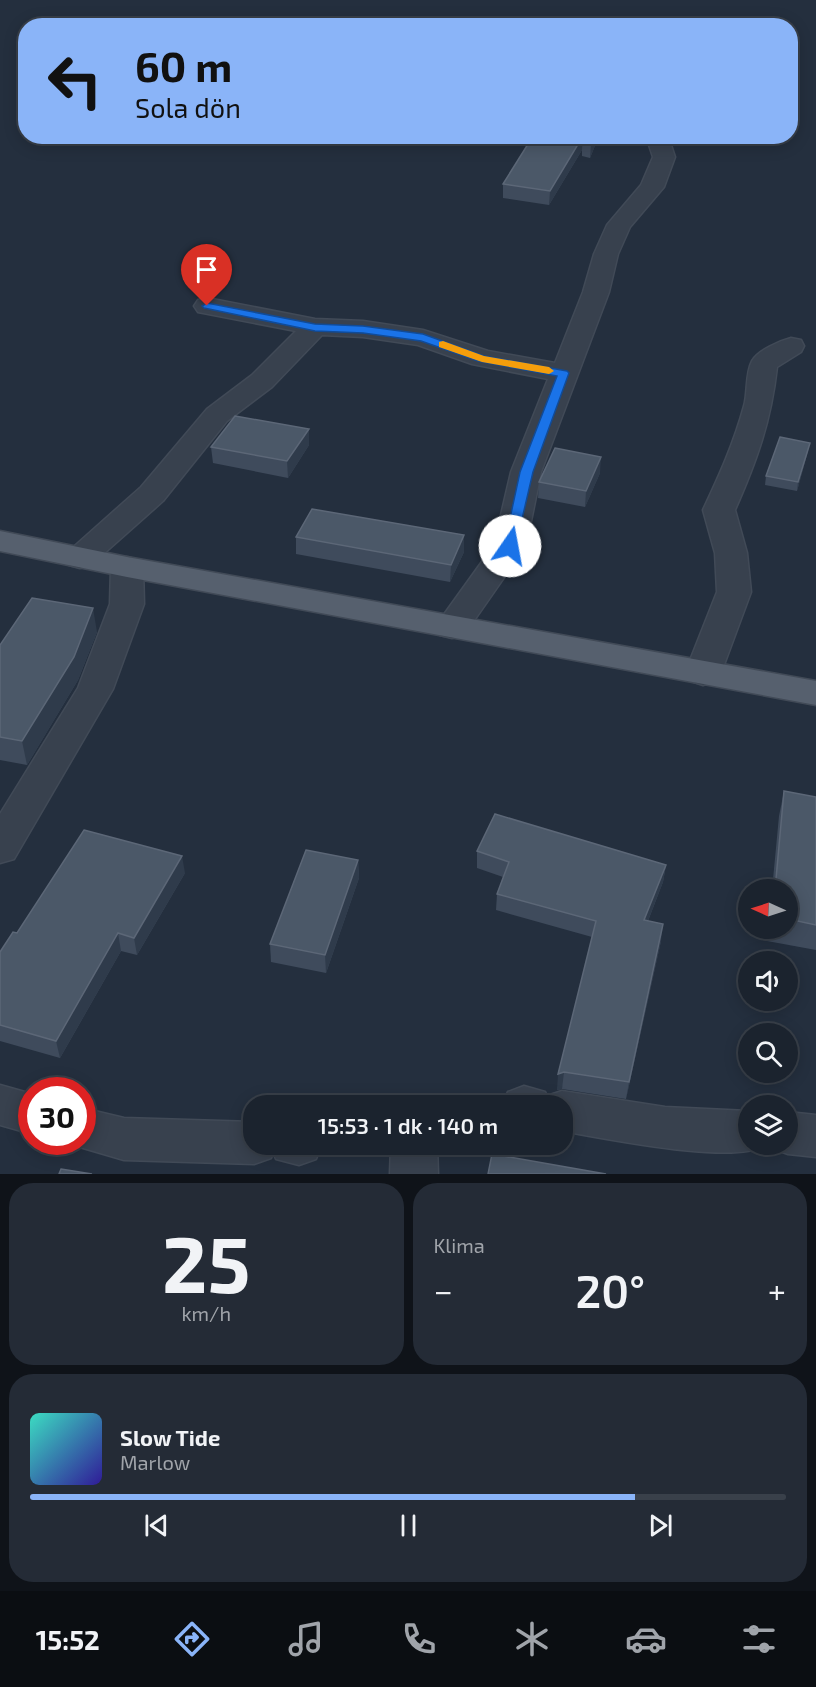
<!DOCTYPE html>
<html lang="tr">
<meta charset="utf-8">
<style>
:root{--surface:#1b232e;--page:#242b36;--text:#f1f3f6;--muted:#a0a4aa;--line:#39404a;--accent:#8ab4f8}
body{margin:0;font-family:"Exo 2",sans-serif;background:var(--page);color:var(--text);height:100vh;display:flex;flex-direction:column;font-size:22px;white-space:nowrap}
*{box-sizing:border-box;margin:0}
p{font-size:20px;color:var(--muted)}
.icon{flex:none;width:33px;height:33px;fill:none;stroke:currentColor;stroke-width:2;stroke-linecap:round;stroke-linejoin:round}
.map{position:relative;height:1174px;overflow:hidden}
.panel{display:flex;flex-direction:column;gap:9px;padding:9px;background:#0f1319;flex:1}
.panel>*{flex:none}
.hud{position:absolute;left:18px;top:18px;width:780px;height:126px;border-radius:24px;box-shadow:0 3px 15px #0003,0 0 0 2px var(--line);background:#8ab4f8;color:#111;overflow:hidden}
.needle{width:39px;rotate:273deg}
.fabs{position:absolute;left:738px;top:879px;display:grid;gap:12px}
.fabs a{display:grid;place-items:center;width:60px;height:60px;border-radius:50%;background:var(--surface);box-shadow:0 3px 15px #0003,0 0 0 2px var(--line);font-size:30px}
.speed{position:absolute;left:18px;top:1077px;display:flex;gap:12px;font-size:30px;font-weight:700;text-align:center}
.speed>*{display:grid;place-content:center;width:78px;height:78px;border-radius:50%;background:var(--surface);box-shadow:0 3px 15px #0003,0 0 0 2px var(--line);line-height:1}
.speed .limit{border:9px solid #d22;background:#fff;color:#111}
.pin{position:absolute;display:grid;place-items:center;width:51px;height:51px;color:#fff;margin:-62px -26px;border-radius:50% 50% 50% 0;rotate:-45deg;box-shadow:0 0 6px #0007}
.pin .icon{rotate:45deg}
.me{position:absolute;width:66px;margin:-33px;rotate:12deg;stroke-linejoin:round;filter:drop-shadow(0 0 4px #0008)}
.turn{display:flex;align-items:center;gap:21px;height:126px;padding:0 18px;font-size:27px}
.turn .icon{width:78px;height:78px;stroke-width:2.5}
.turn b{display:block;font-size:42px;line-height:51px}
.big{font-size:45px;font-weight:600;line-height:1.1}
.panel .tile{flex:1;display:flex;flex-direction:column;justify-content:center;gap:9px;min-width:0;padding:0 21px;border-radius:24px;background:var(--page)}
.panel .dial{align-items:center;gap:0}
.dial b{font-size:78px;line-height:1}
.song{display:flex;align-items:center;gap:18px}
.cover{width:72px;height:72px;border-radius:9px;background:linear-gradient(135deg,hsl(170 70% 55%),hsl(250 70% 35%))}
.played{height:6px;border-radius:3px;background:linear-gradient(90deg,var(--accent) 80%,var(--line) 80%)}
.keys{display:flex;justify-content:space-around;direction:ltr}
.heat{display:flex;justify-content:space-between;align-items:center;font-size:33px;direction:ltr}
.panel .tiles{flex:1;display:grid;gap:9px;grid-template-columns:1fr 1fr}
.tile:last-child{grid-column:span 2}
.trip{position:absolute;left:243px;top:1095px;width:330px;height:60px;border-radius:24px;background:var(--surface);box-shadow:0 3px 15px #0003,0 0 0 2px var(--line);font-weight:600;line-height:60px;text-align:center}
.dock{display:flex;height:96px;justify-content:space-around;align-items:center;background:#0b0e12;color:var(--muted)}
.dock .icon{width:42px;height:42px}
.dock .current{color:var(--accent)}
.dock b{font-size:27px;color:var(--text)}
.map>svg:first-child{display:block}
.lines{fill:none;stroke-linecap:round;stroke-linejoin:round}
.minor-casing{stroke:#414a57;stroke-width:3}
.major-casing{stroke:#414a57;stroke-width:3}
.minor{fill:#38414e;fill-rule:evenodd}
.major{fill:#56606e;fill-rule:evenodd}
.wall{fill:#3f4b5c}
.shaded-wall{fill:#2f3b4b}
.building{fill:#4b5868;stroke:#5c6777;stroke-width:1.5}
.route{fill:#1a73e8;stroke:#114b97;stroke-width:1.5}
.slow{fill:#f59e0b}
</style>
<div class="map">
<svg width="816" height="1174" viewBox="0 0 816 1174">
<rect width="100%" height="100%" fill="#242f3e"/>
<g class="lines">
<g class="minor-casing">
<g id="minor">
<polygon points="646,136 668,136 675,157 664,187 630,227 618,254 609,292 541,472 526,546 464,635 452,638 440,635 435,627 494,545 511,472 548,379 472,364 418,345 363,337 322,335 272,387 227,421 163,501 91,565 80,568 69,565 64,558 69,551 141,487 207,409 252,375 296,331 198,312 194,306 198,300 207,298 315,319 363,321 423,330 488,351 555,363 583,292 594,254 607,225 641,185 653,157"/>
<path d="M791,338L801,340L804,346L801,352L777,367C771,421 757,460 735,510L747,553L751,592L721,673L715,681L703,685L691,681L685,673L717,592L715,553L703,510C719,476 734,443 744,406C748,393 745,374 752,361C758,350 780,341 791,338Z"/>
<polygon points="127,557 138,560 143,567 144,604 113,689 14,859 0,863 0,814 78,688 110,604 111,567 116,560"/>
<polygon points="0,1085 32,1094 32,1134 0,1125"/>
<path d="M524,1086L545,1092L547,1096L562,1091L665,1107L748,1111V1144H765C742,1167 598,1137 562,1131V1106H501L508,1092Z"/>
<polygon points="82,1108 124,1118 254,1122 254,1144 322,1144 316,1159 299,1165 276,1159 273,1152 271,1158 254,1164 124,1160 66,1143 82,1142"/>
<polygon points="788,1112 816,1115 816,1157 788,1154 772,1148 770,1144 788,1144"/>
<polygon points="391,1144 437,1144 438,1174 390,1174"/>
</g>
</g>
<g class="major-casing">
<polygon id="major" points="0,531 127,557 816,681 816,705 127,577 0,551"/>
</g>
<use href="#minor" class="minor"/>
<use href="#major" class="major"/>
</g>
<g class="wall">
<polygon points="533,136 599,136 590,158 582,156 582,150 549,205 503,198 503,184"/>
<polygon points="309,429 309,445 288,478 213,463 211,447"/>
<polygon points="808,451 797,491 765,485 766,476"/>
<polygon points="600,473 585,507 538,498 539,482"/>
<polygon points="296,537 464,552 450,582 296,554"/>
<polygon points="97,632 78,680 27,765 0,760 0,645"/>
<polygon points="784,791 816,797 816,950 767,941 768,928 788,928 788,890 772,890 779,816"/>
<polygon points="477,851 666,865 663,882 648,921 661,941 626,1099 562,1089 557,1090 592,937 496,910 497,894 503,877 477,868"/>
<polygon points="358,860 359,878 326,973 271,962 270,944"/>
<polygon points="185,873 137,955 121,951 60,1058 0,1041 0,952"/>
</g>
<g class="shaded-wall">
<polygon points="583,136 582,150 549,205 550,191"/>
<polygon points="594,136 599,136 590,158 591,144"/>
<polygon points="309,429 309,445 288,478 287,461"/>
<polygon points="810,443 808,451 797,491 798,482"/>
<polygon points="601,457 600,473 585,507 586,491"/>
<polygon points="464,535 464,552 450,582 451,565"/>
<polygon points="93,608 97,632 78,680 27,765 22,741"/>
<polygon points="182,856 185,873 137,955 134,938"/>
<polygon points="358,860 359,878 326,973 325,955"/>
<polygon points="666,865 663,882 642,936 644,920"/>
<polygon points="663,924 661,941 626,1099 629,1082"/>
<polygon points="118,933 121,951 60,1058 56,1041"/>
<polygon points="564,1072 562,1089 557,1090 558,1074"/>
</g>
<g class="building">
<polygon points="533,136 583,136 550,191 503,184"/>
<polygon points="583,136 594,136 591,144 583,142"/>
<polygon points="235,416 309,429 287,461 211,447"/>
<polygon points="780,437 810,443 798,482 766,476"/>
<polygon points="555,448 601,457 586,491 539,482"/>
<polygon points="312,509 464,535 451,565 296,537"/>
<polygon points="32,598 93,608 74,657 22,741 0,737 0,645"/>
<polygon points="784,791 816,797 816,925 788,919 788,890 775,890"/>
<polygon points="495,814 666,865 644,920 663,924 629,1082 564,1072 558,1074 596,921 497,894 509,862 477,851"/>
<polygon points="84,830 182,856 134,938 118,933 56,1041 0,1025 0,952 13,932 17,933"/>
<polygon points="306,850 358,860 325,955 270,944"/>
<polygon points="492,1154 606,1174 488,1174"/>
<polygon points="61,1169 92,1174 59,1174"/>
</g>
<polygon class="route" points="207,303 315,324 363,326 423,334 484,356 567,371 569,373 533,472 515,549 506,549 504,546 520,472 557,376 478,361 421,341 363,333 315,331 204,308 202,306"/>
<polygon class="slow" points="443,341 484,356 549,367 554,371 549,374 482,362 439,347 439,342"/>
</svg>
<div class="fabs">
<a><svg class="needle" viewBox="-14 -14 28 28"><path d="M0-13l5 13h-10z" fill="#e53935"/><path d="M0 13l5-13h-10z" fill="#a0a4aa"/></svg></a>
<a><svg class="icon" aria-label="sound" viewBox="0 0 24 24"><path d="M4 9h4l5-4v14l-5-4H4zM17 9q2 3 0 6"/></svg></a>
<a><svg class="icon" aria-label="search" viewBox="0 0 24 24"><circle cx="10" cy="10" r="6"/><path d="M15 15l6 6"/></svg></a>
<a><svg class="icon" aria-label="layers" viewBox="0 0 24 24"><path d="M12 4l9 5-9 5-9-5zM3 14l9 5 9-5"/></svg></a>
</div>
<div class="speed"><div class="limit">30</div></div>
<div class="pin" style="left:207px;top:306px;background:#d93025"><svg class="icon" aria-label="arrive" viewBox="0 0 24 24"><path d="M6 21V4h12l-3 4 3 4H6"/></svg></div>
<svg class="me" style="left:510px;top:546px" viewBox="-20 -20 40 40"><circle r="19" fill="#fff"/><path d="M0-13L10 11 0 6-10 11z" fill="#1a73e8"/></svg>
<div class="trip">15:53 · 1 dk · 140 m</div>
<div class="hud">
<div class="turn"><svg class="icon" aria-label="left" viewBox="0 0 24 24"><path d="M17 20v-9H6M10 6l-5 5 5 5"/></svg><div><b>60 m</b>Sola dön</div></div>
</div>
</div>
<section class="panel">
<div class="tiles">
<div class="tile dial"><b>25</b><p>km/h</p></div>
<div class="tile"><p>Klima</p>
<div class="heat"><a>−</a><b class="big">20°</b><a>+</a></div>
</div>
<div class="tile">
<div class="song"><i class="cover"></i><div><b>Slow Tide</b><p>Marlow</p></div></div>
<div class="played"></div>
<div class="keys"><svg class="icon" aria-label="previous" viewBox="0 0 24 24"><path d="M18 5L8 12l10 7zM5 5v14"/></svg><svg class="icon" aria-label="pause" viewBox="0 0 24 24"><path d="M8 5v14M16 5v14"/></svg><svg class="icon" aria-label="next" viewBox="0 0 24 24"><path d="M6 5l10 7-10 7zM19 5v14"/></svg></div>
</div>
</div>
</section>
<nav class="dock">
<b>15:52</b>
<svg class="icon current" aria-label="directions" viewBox="0 0 24 24"><path d="M12 3l9 9-9 9-9-9zM9 14v-3h6M13 9l2 2-2 2"/></svg>
<svg class="icon" aria-label="music" viewBox="0 0 24 24"><path d="M9 18V5l10-2v13"/><circle cx="6" cy="18" r="3"/><circle cx="16" cy="16" r="3"/></svg>
<svg class="icon" aria-label="phone" viewBox="0 0 24 24"><path d="M5 4h4l2 5-3 2q2 4 5 5l2-3 5 2v4C11 20 4 13 5 4z"/></svg>
<svg class="icon" aria-label="climate" viewBox="0 0 24 24"><path d="M12 3v18M4 7l16 10M4 17L20 7"/></svg>
<svg class="icon" aria-label="car" viewBox="0 0 24 24"><path d="M5 17H2v-5l4-1 3-4h7l3 4 3 1v5h-3M9 17h6M6 11h13"/><circle cx="7" cy="17" r="2"/><circle cx="17" cy="17" r="2"/></svg>
<svg class="icon" aria-label="filters" viewBox="0 0 24 24"><path d="M4 7h16M4 17h16"/><circle cx="9" cy="7" r="2"/><circle cx="15" cy="17" r="2"/></svg>
</nav>
